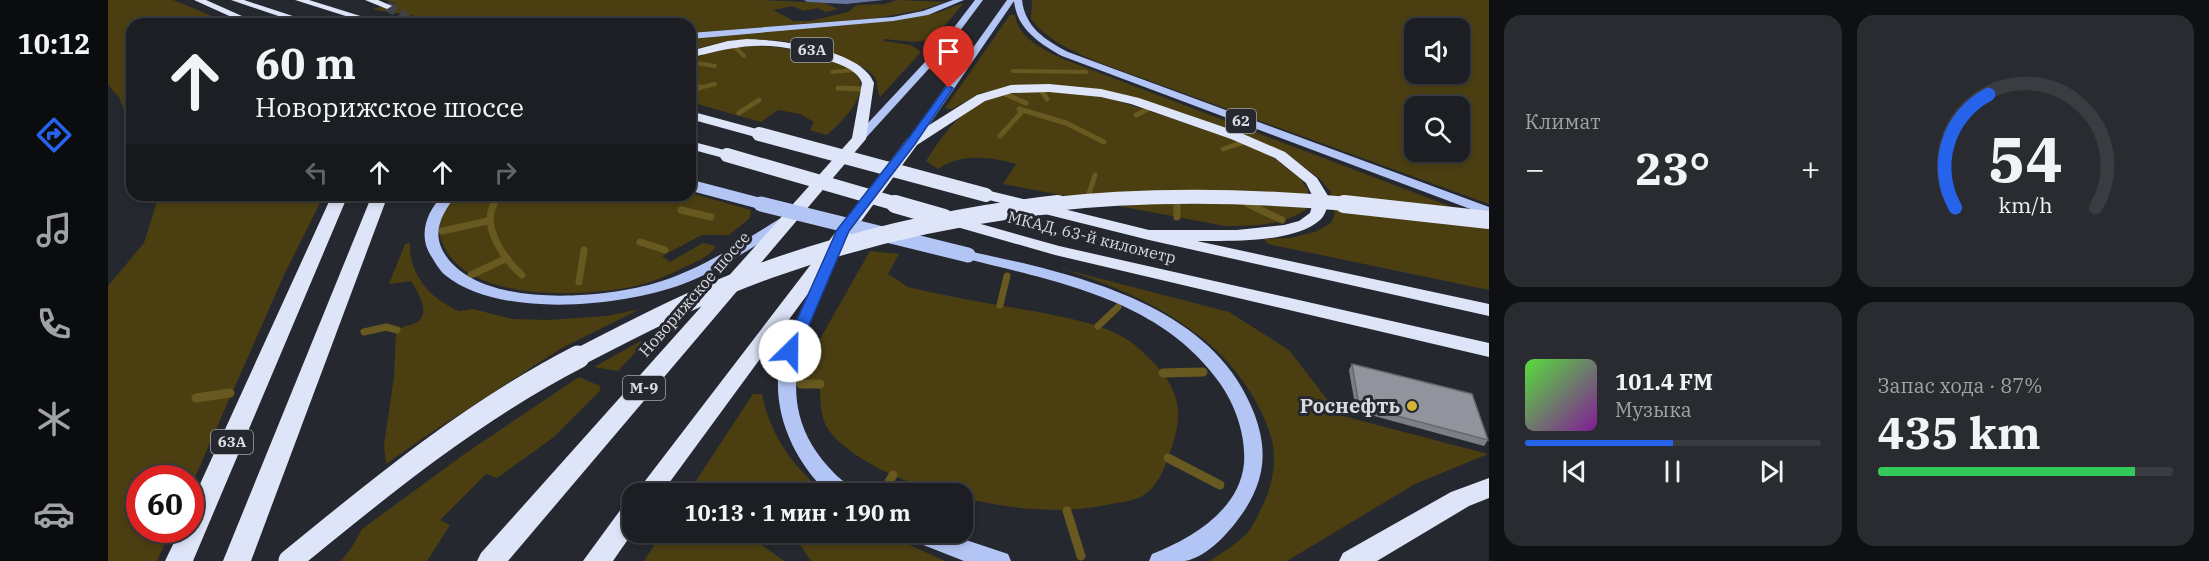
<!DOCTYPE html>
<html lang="ru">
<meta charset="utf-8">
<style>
:root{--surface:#1c1e23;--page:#292b30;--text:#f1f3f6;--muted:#a0a2a6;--line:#3a3c41;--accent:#2563eb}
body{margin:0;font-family:"IBM Plex Serif",serif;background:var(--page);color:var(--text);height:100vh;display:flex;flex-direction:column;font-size:22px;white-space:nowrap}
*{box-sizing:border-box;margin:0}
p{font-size:20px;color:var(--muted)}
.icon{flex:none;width:33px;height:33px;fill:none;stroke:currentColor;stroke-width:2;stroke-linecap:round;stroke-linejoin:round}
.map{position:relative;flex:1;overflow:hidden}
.details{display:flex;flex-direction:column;gap:15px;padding:15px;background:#0f1013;width:720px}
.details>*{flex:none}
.hud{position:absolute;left:18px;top:18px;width:570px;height:183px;border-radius:18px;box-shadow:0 3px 9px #0003,0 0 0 2px var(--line);background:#1c1e23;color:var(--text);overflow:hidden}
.tools{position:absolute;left:1296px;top:18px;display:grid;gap:12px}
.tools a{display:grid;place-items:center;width:66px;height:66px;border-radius:12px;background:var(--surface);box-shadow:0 3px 9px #0003,0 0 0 2px var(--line);font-size:30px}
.speed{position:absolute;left:18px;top:465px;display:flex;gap:12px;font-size:30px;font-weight:700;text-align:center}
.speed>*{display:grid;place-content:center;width:78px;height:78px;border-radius:50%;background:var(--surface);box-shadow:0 3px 9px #0003,0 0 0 2px var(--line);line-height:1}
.speed .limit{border:9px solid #d22;background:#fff;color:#111}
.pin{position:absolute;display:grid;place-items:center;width:51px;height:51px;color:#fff;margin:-62px -26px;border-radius:50% 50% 50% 0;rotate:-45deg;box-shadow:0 0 6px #0007}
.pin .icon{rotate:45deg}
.me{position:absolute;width:66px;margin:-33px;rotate:23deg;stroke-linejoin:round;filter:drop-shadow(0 0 4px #0008)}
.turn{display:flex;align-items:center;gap:21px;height:126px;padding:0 30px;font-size:27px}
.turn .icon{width:78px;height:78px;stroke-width:2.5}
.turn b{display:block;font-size:42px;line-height:51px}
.lanes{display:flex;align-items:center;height:57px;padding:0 30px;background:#0003;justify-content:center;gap:30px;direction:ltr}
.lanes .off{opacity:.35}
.big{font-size:45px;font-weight:800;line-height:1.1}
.details .widget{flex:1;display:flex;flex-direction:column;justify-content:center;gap:9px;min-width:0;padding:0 21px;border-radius:18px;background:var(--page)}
.details .dial{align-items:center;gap:0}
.dial svg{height:156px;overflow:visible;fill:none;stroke:var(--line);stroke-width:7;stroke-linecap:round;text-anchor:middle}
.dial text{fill:var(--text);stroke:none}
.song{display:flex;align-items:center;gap:18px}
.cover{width:72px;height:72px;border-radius:9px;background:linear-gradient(135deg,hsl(110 70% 55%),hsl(290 70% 35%))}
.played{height:6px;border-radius:3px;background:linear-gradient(90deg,var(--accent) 50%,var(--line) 50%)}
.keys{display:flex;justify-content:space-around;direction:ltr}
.heat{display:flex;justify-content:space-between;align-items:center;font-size:33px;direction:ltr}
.charge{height:9px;border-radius:4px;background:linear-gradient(90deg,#34c759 87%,var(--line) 0)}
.details .tiles{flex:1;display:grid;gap:15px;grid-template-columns:repeat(2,1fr)}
.trip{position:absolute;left:514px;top:483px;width:351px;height:60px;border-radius:18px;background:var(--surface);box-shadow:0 3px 9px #0003,0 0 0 2px var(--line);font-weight:800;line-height:60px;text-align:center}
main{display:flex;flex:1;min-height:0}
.tab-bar{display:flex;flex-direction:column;width:108px;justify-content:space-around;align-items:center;background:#0b0c0e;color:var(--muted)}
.tab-bar .icon{width:42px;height:42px}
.tab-bar .current{color:var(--accent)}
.tab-bar b{font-size:27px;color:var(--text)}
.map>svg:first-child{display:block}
.green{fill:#4b3f12;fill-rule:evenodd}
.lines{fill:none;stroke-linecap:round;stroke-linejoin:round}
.stream-far3{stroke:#675920;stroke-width:4}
.stream-far2{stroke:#675920;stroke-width:5}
.stream-far1{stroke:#675920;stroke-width:7}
.stream{stroke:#675920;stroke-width:9}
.highway-tunnel{stroke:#41434a;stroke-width:10;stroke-dasharray:10 5;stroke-linecap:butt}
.street{fill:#67769c;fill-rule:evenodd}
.primary{fill:#b3c5f4;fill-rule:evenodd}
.highway{fill:#dee5f8;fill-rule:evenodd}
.primary-bridge-far1{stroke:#b3c5f4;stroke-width:11}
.primary-bridge{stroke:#b3c5f4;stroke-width:15}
.highway-bridge-far2{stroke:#dee5f8;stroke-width:14}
.highway-bridge-far1{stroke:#dee5f8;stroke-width:18}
.highway-bridge{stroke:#dee5f8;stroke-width:23}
.wall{fill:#7d7f87}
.building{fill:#91949d;stroke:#66686e;stroke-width:1.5}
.route{fill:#2563eb;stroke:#184099;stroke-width:1.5}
.poi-dot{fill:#d5b535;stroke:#26282f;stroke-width:2}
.labels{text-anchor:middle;stroke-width:6;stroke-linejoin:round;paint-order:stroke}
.shield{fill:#26282f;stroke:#a4a5ab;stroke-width:1.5}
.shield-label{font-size:15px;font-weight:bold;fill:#dadbe0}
.street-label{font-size:16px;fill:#dadbe0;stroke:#26282f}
.near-poi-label{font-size:20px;font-weight:bold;fill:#dadbe0;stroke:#26282f;text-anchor:end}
</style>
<main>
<nav class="tab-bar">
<b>10:12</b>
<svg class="icon current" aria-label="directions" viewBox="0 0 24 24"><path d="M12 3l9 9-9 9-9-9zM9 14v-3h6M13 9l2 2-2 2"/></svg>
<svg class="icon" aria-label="music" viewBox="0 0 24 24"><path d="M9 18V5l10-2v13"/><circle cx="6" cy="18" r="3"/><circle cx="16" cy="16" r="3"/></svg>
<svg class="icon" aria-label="phone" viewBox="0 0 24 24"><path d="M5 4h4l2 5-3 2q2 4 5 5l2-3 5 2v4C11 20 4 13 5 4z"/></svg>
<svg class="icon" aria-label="climate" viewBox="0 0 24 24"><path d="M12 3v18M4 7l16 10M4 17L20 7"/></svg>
<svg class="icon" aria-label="car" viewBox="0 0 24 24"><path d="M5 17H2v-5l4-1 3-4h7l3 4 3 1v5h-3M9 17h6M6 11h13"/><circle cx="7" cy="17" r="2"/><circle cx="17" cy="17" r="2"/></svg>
</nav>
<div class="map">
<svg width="1381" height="561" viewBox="0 0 1381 561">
<rect width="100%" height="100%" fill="#26282f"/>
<g class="green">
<polygon points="0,0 65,0 123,24 24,24 24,129 11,97 0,85"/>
<path d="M278,0H652L716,3L730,9L718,12L709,8L696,11L684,6L665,10L686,21H702L740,12L749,5L777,4L789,0L837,2L813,10L769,18L582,33V24H332C324,16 281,13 264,9L288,4Z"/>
<path d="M924,0H1381V204L987,61C963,50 939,40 923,19ZM1306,28H1352V74H1306ZM1306,106H1352V152H1306Z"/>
<path d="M852,4H855C821,43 829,45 776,39L775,41L803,45L813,52L772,97C769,91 770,81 766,76C759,68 746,63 737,59C688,36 633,34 582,51V38L791,20L832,12Z"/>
<path d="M902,15H907C910,38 936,50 955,59L1381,221V290L1160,244L1156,239L1183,238L1209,231L1223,223L1227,214L1222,191L1211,178L1176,153L1030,100L918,85L873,93L844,109L837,108Z"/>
<path d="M634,46C669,45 699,50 731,64C737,66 747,70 750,76C762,96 731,124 719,135L702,130L706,122L692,114L670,110L653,122L582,102V60L602,52Z"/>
<path d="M929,90L994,96L1122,137L1164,156L1193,179L1200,190V208C1175,226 1147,226 1117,226L895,184L908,164C883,157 853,153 830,169L818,161C851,110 868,96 929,90Z"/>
<path d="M582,193L643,210L642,218L621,235H594L554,256L562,262L595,243L608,246C604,255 588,262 579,266C561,275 543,283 523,287C472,297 359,302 335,244C331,236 329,227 332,218C335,210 343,202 347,195Z"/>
<polygon points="51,195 216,195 176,275 83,486 82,478 32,478 32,530 63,530 49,561 0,561 0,286 36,243"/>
<path d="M302,243C301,276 323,299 351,311L365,309L404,319L440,320L499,316L532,309L452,349L318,436L278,464L276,445L286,377L288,333C292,326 297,327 305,324C325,317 311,293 303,281L281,284L297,244Z"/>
<path d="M762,251L791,254L780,274L800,287C842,297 883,304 925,311C958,318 991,322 1020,340C1030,347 1039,356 1047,364C1077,397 1074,421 1059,460C1055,473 1047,489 1034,496C1025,501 1013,502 1003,504C953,515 904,509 855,498V494C818,494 747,463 723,433C712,421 712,399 712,384H693L699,362Z"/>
<path d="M951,268L1121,312L1181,350L1231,415L1380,454L1307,484L1179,561H1101C1116,552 1129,544 1141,531C1145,525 1149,518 1152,511C1164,489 1170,461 1163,437C1152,397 1119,355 1086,332C1045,301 999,283 951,268Z"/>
<polygon points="533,341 538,341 510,371 486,367"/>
<polygon points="471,377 492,386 492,391 446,437 389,478 378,474 332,520 342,525 319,561 233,561 244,547 254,529 358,453"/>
<path d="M645,394H654C662,435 685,467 717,493H580Z"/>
<polygon points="554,533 637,533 676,561 536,561"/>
<polygon points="676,533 775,533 837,561 703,561 693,546"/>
</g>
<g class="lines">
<g class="stream-far3">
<polyline points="628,48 636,56"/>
<polyline points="689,55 698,50"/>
<polyline points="582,62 607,66"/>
<polyline points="905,71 978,72"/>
<polyline points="724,72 746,70"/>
<polyline points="730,88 752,89"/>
<polyline points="587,89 607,84"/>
</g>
<g class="stream-far2">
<polyline points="730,88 754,89"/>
<polyline points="582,90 593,87"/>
<polyline points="933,90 939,99"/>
<polyline points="897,94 918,103"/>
<polyline points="631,113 651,100"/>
<polyline points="1028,115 1042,108"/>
<polyline points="892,136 911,115 913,112 911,109 958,123 996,142"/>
<polyline points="1115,149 1136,142"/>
<polyline points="980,197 987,175"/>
<polyline points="1069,197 1069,205"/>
<polyline points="1136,202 1143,205"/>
<polyline points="385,205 393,195"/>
</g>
<g class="stream-far1">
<path d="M386,204C373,227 397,260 414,275"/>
<polyline points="1069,204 1069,217"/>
<polyline points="1140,204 1174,220"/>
<polyline points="573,210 603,217"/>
<polyline points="334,231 380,221"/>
<polyline points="532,242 557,250"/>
<polyline points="363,275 399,258"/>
<polyline points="471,282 476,250"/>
<polyline points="892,305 899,276"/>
<polyline points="990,326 1010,307"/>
<polyline points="256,332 278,327 289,330"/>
</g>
<g class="stream">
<polyline points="1055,373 1095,372"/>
<polyline points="693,384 712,384"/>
<polyline points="88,398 122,393"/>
<polyline points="1060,458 1112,485"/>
<polyline points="774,494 785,475"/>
<polyline points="959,511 973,556"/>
</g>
<polyline class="highway-tunnel" points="279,6 293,14 303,24"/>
<polygon class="street" points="696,0 776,0 738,4 699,2"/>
<g class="primary">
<polygon points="845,0 856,0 820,15 785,21 582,39 582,33 785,17 815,11"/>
<polygon points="867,0 875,0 837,51 755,141 747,141 747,137 831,47"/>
<path d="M899,0H914C917,27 937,40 960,52L1381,207V216L954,56C931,43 909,29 906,1L808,144H800L798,142Z"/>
<path d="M335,195H348C334,214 322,233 338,256C374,308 489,299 544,284C591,271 632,243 673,218H683L685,221C676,232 659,239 647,246C624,260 600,275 575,284C513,307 391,319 337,275C331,270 327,262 323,256C310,236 318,212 335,195Z"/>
<path d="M725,248L732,252C707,315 665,378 704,445C710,455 718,465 727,474C734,481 742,485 746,494H721C683,459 660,404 674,353C676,343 683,333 687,324C697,300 708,276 718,252Z"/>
<path d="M860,251C962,273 1104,302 1146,413C1159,447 1158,476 1138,508C1126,527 1101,557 1077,561C1066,561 1052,561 1041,561L1044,554C1083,539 1132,510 1136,463C1138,435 1127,404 1111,382C1052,299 946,281 855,258L853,255Z"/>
<polygon points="797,532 834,532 900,554 903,561 856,561 800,539"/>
</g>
<g class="highway">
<polygon points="86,0 98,0 152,24 139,24"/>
<polygon points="123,0 136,0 209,24 194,24"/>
<polygon points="187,0 201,0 278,24 263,24"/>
<polygon points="257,0 270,0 284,6 279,9"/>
<path d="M639,39C671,40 753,49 766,83L758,139L400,561H369L373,553L744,138L754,83C750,71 736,66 725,62C669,39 638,43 582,58V51L620,41Z"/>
<path d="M941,84L993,89L1031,98L1133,133L1177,152L1209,178L1222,199C1219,206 1218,215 1212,220C1187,243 1122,241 1089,241L1381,304V316L1041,240L873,198L870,195L878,190L1041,230H1129L1176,225L1191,221L1202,213L1206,199L1198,183L1167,158L1123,139L1023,104L993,97L941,92L904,93L877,101L809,145L553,494H527L799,139L869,95L903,85Z"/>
<polygon points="582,111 656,131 658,134 651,138 582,119"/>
<polygon points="582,141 624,152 626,155 619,159 582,149"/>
<polygon points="224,195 240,195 85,561 57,561 72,530 82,530 82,506"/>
<polygon points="264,195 280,195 143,561 115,561"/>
<polygon points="855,219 951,246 1381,343 1381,357 947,255 849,227 847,224"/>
<polygon points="1381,478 1381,498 1361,506 1269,561 1231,561 1235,553 1343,492"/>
<polygon points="525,502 525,532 505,561 475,561 516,505"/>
</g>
<polyline class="primary-bridge-far1" points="582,185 658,205"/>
<polyline class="primary-bridge" points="653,204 860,255"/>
<g class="highway-bridge-far2">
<polyline points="651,134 878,195"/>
<polyline points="619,155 792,205"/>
<path d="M936,205C1041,193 1146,195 1252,205"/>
</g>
<g class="highway-bridge-far1">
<polyline points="787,204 836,218"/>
<polyline points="1236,204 1381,220"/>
<path d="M467,359C531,326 594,293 662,269C755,236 851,215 950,204"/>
</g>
<path class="highway-bridge" d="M182,561C272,487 365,411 470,357"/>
</g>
<polygon class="wall" points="1244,364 1380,440 1376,446 1248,411 1241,370"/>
<polygon class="building" points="1244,364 1364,394 1380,440 1251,406"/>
<polygon class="route" points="841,86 845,88 807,144 741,231 690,351 688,355 677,355 675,351 729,230 800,139 838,87"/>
<circle class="poi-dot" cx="1304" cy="406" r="6"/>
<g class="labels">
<g class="shield">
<rect x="683" y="38" width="42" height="24" rx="4.5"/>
<rect x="1118" y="109" width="30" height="24" rx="4.5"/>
<rect x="515" y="376" width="42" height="24" rx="4.5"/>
<rect x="103" y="430" width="42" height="24" rx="4.5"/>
</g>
<g class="shield-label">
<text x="704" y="55">63A</text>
<text x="1133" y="126">62</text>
<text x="536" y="393">М-9</text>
<text x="124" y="447">63A</text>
</g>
<g class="street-label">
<text transform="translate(984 237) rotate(14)" y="6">МКАД, 63-й километр</text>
<text transform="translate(586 294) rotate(-49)" y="6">Новорижское шоссе</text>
</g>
<g class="near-poi-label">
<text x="1292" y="413">Роснефть</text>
</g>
</g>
</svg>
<div class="tools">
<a><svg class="icon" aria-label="sound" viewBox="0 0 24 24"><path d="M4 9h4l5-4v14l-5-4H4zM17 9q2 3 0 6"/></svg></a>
<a><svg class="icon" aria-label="search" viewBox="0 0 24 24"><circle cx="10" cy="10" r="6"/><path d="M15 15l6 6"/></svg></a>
</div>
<div class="speed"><div class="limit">60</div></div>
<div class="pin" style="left:841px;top:88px;background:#d93025"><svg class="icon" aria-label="arrive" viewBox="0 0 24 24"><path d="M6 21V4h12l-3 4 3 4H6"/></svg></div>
<svg class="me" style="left:682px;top:351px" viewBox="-20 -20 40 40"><circle r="19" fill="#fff"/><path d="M0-13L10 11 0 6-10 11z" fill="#2563eb"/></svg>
<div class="trip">10:13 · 1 мин · 190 m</div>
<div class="hud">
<div class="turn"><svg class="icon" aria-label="ahead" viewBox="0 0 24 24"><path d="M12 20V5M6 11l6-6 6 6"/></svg><div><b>60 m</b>Новорижское шоссе</div></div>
<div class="lanes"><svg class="icon off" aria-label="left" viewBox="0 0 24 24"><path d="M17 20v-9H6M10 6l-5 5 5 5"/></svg><svg class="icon" aria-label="ahead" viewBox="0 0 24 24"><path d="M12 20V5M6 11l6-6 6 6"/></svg><svg class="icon" aria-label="ahead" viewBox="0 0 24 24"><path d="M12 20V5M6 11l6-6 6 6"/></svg><svg class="icon off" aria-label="right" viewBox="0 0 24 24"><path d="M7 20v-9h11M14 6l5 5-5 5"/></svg></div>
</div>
</div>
<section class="details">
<div class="tiles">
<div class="widget"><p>Климат</p>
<div class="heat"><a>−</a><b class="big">23°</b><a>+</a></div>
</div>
<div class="widget dial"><svg viewBox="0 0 100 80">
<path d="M14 69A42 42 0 1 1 86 69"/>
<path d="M14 69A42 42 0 0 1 31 11" stroke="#2563eb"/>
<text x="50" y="56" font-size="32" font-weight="700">54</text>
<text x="50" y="72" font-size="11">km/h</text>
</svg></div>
<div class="widget">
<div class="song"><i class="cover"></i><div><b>101.4 FM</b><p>Музыка</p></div></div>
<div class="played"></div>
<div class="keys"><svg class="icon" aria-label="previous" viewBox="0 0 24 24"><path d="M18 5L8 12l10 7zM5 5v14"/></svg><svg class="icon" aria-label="pause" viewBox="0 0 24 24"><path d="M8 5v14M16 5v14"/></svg><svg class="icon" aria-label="next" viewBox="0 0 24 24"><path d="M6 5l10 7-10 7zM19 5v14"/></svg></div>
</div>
<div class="widget"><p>Запас хода · 87%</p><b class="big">435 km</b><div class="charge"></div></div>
</div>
</section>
</main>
